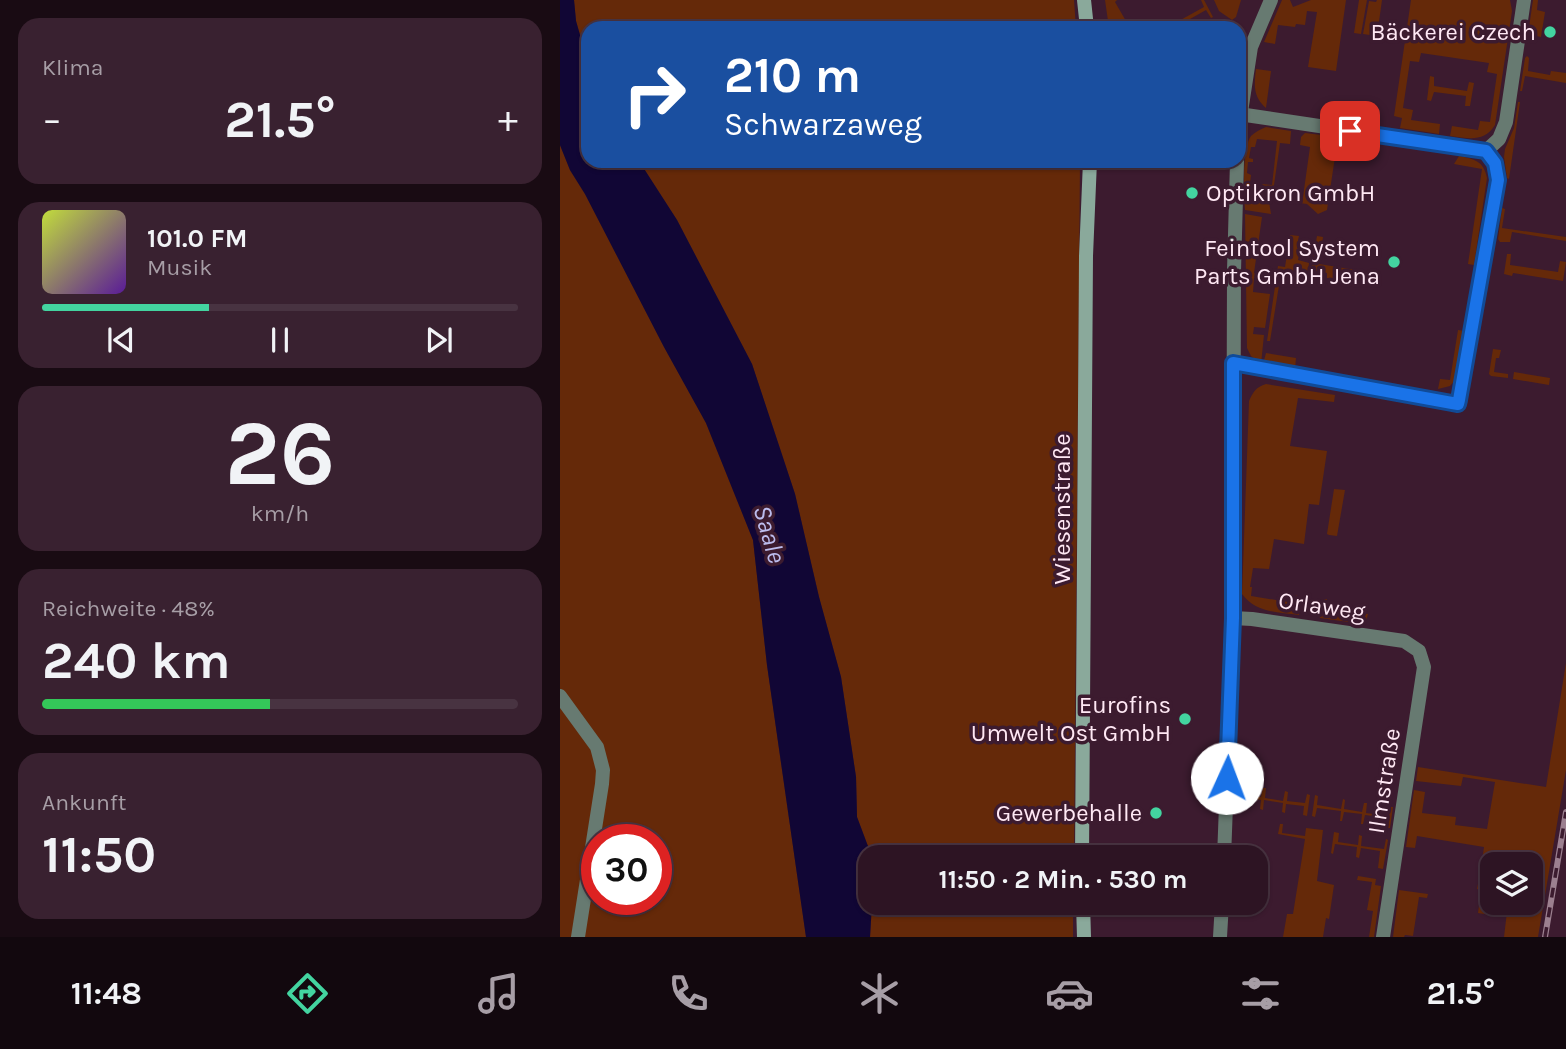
<!DOCTYPE html>
<html lang="de">
<meta charset="utf-8">
<style>
:root{--surface:#2d1423;--page:#392130;--text:#f1f3f6;--muted:#a79ea6;--line:#483341;--accent:#43d4a0}
body{margin:0;font-family:Karla,sans-serif;background:var(--page);color:var(--text);height:100vh;display:flex;flex-direction:column;font-size:26px;white-space:nowrap}
*{box-sizing:border-box;margin:0}
p{font-size:23px;color:var(--muted)}
.icon{flex:none;width:38px;height:38px;fill:none;stroke:currentColor;stroke-width:2;stroke-linecap:round;stroke-linejoin:round}
.map{position:relative;flex:1;overflow:hidden}
.drawer{display:flex;flex-direction:column;gap:18px;padding:18px;background:#190b13;width:560px}
.drawer>*{flex:none}
.hud{position:absolute;left:21px;top:21px;width:665px;height:147px;border-radius:21px;box-shadow:0 2px 5px #0004,0 0 0 2px var(--line);background:#1a4fa0;color:#fff;overflow:hidden}
.controls{position:absolute;left:920px;top:852px;display:grid;gap:14px}
.controls a{display:grid;place-items:center;width:63px;height:63px;border-radius:14px;background:var(--surface);box-shadow:0 2px 5px #0004,0 0 0 2px var(--line);font-size:35px}
.speed{position:absolute;left:21px;top:824px;display:flex;gap:14px;font-size:35px;font-weight:700;text-align:center}
.speed>*{display:grid;place-content:center;width:91px;height:91px;border-radius:50%;background:var(--surface);box-shadow:0 2px 5px #0004,0 0 0 2px var(--line);line-height:1}
.speed .limit{border:10px solid #d22;background:#fff;color:#111}
.pin{position:absolute;display:grid;place-items:center;width:60px;height:60px;color:#fff;margin:-30px;border-radius:14px;box-shadow:0 4px 10px #0006}
.me{position:absolute;width:77px;margin:-38px;rotate:2deg;stroke-linejoin:round;filter:drop-shadow(0 0 5px #0008)}
.turn{display:flex;align-items:center;gap:24px;height:147px;padding:0 28px;font-size:32px}
.turn .icon{width:91px;height:91px;stroke-width:2.5}
.turn b{display:block;font-size:49px;line-height:60px}
.big{font-size:52px;font-weight:700;line-height:1.1}
.drawer .widget{flex:1;display:flex;flex-direction:column;justify-content:center;gap:10px;min-width:0;padding:0 24px;border-radius:21px;background:var(--page)}
.drawer .dial{align-items:center;gap:0}
.dial b{font-size:91px;line-height:1}
.song{display:flex;align-items:center;gap:21px}
.cover{width:84px;height:84px;border-radius:10px;background:linear-gradient(135deg,hsl(70 70% 55%),hsl(270 70% 35%))}
.played{height:7px;border-radius:4px;background:linear-gradient(90deg,var(--accent) 35%,var(--line) 35%)}
.keys{display:flex;justify-content:space-around;direction:ltr}
.heat{display:flex;justify-content:space-between;align-items:center;font-size:38px;direction:ltr}
.charge{height:10px;border-radius:5px;background:linear-gradient(90deg,#34c759 48%,var(--line) 0)}
.trip{position:absolute;left:298px;top:845px;width:410px;height:70px;border-radius:21px;background:var(--surface);box-shadow:0 2px 5px #0004,0 0 0 2px var(--line);font-weight:700;line-height:70px;text-align:center}
.tab-bar{display:flex;height:112px;justify-content:space-around;align-items:center;background:#12080e;color:var(--muted)}
.tab-bar .icon{width:49px;height:49px}
.tab-bar .current{color:var(--accent)}
.tab-bar b{font-size:32px;color:var(--text)}
main{display:flex;flex:1;min-height:0}
.map>svg:first-child{display:block}
.green{fill:#652909;fill-rule:evenodd}
.water{fill:#110635}
.lines{fill:none;stroke-linecap:round;stroke-linejoin:round}
.street{stroke:#677a71;stroke-width:14}
.secondary{stroke:#8aa99b;stroke-width:14}
.rail-casing{stroke:#9c8090;stroke-width:6}
.rail{stroke:#3c1b2f;stroke-width:3.5;stroke-dasharray:10;stroke-linecap:butt}
.route-casing{stroke:#114b97;stroke-width:18}
.route{stroke:#1a73e8;stroke-width:12}
.poi-dot{fill:#43d4a0;stroke:#3c1b2f;stroke-width:2.5}
.labels{text-anchor:middle;stroke-width:7;stroke-linejoin:round;paint-order:stroke}
.poi-label{font-size:24px;fill:#ffe8f4;stroke:#3c1b2f;text-anchor:end}
.street-label{font-size:24px;fill:#ffe8f4;stroke:#3c1b2f}
.water-label{font-size:26px;font-style:italic;fill:#bcbced;stroke:#3c1b2f}
</style>
<main>
<section class="drawer">
<div class="widget"><p>Klima</p>
<div class="heat"><a>−</a><b class="big">21.5°</b><a>+</a></div>
</div>
<div class="widget">
<div class="song"><i class="cover"></i><div><b>101.0 FM</b><p>Musik</p></div></div>
<div class="played"></div>
<div class="keys"><svg class="icon" aria-label="previous" viewBox="0 0 24 24"><path d="M18 5L8 12l10 7zM5 5v14"/></svg><svg class="icon" aria-label="pause" viewBox="0 0 24 24"><path d="M8 5v14M16 5v14"/></svg><svg class="icon" aria-label="next" viewBox="0 0 24 24"><path d="M6 5l10 7-10 7zM19 5v14"/></svg></div>
</div>
<div class="widget dial"><b>26</b><p>km/h</p></div>
<div class="widget"><p>Reichweite · 48%</p><b class="big">240 km</b><div class="charge"></div></div>
<div class="widget"><p>Ankunft</p><b class="big">11:50</b></div>
</section>
<div class="map">
<svg width="1006" height="937" viewBox="0 0 1006 937">
<rect width="100%" height="100%" fill="#3c1b2f"/>
<g class="green">
<polygon points="14,0 514,0 516,28 267,28 264,23 248,25 248,28 28,28 28,63 16,21"/>
<polygon points="545,0 557,0 555,2 570,28 549,28"/>
<polygon points="641,0 644,0 653,17 651,18 646,10 614,28 606,28 644,7"/>
<polygon points="654,0 681,0 676,17 672,20 659,11"/>
<polygon points="722,0 730,0 733,7 751,0 786,0 776,71 748,67 757,12 747,11 745,25 736,24 735,27 718,25 715,44 704,42"/>
<polygon points="799,0 807,0 801,34 794,33"/>
<polygon points="817,0 822,0 817,36 803,34 809,1 816,2"/>
<path d="M851,0H950L952,11L935,125C924,143 908,138 890,136L892,126L918,130L920,121L930,122L937,74L927,72L929,63L861,53L859,62L850,61L843,108L853,110L851,120L880,124L879,134L840,128L842,118L834,116Z"/>
<polygon points="973,0 978,0 977,10 985,12 981,37 968,34"/>
<polygon points="967,56 969,58 968,71 990,75 991,71 1006,73 1006,83 965,76 962,91 960,91 965,58"/>
<path d="M696,69L711,71L706,108C693,97 694,85 696,69Z"/>
<polygon points="870,76 874,77 874,86 907,91 909,82 914,83 910,106 905,106 906,96 874,92 871,101 867,100"/>
<polygon points="958,102 960,102 949,179 947,178 944,157 945,149 954,128"/>
<path d="M706,127L731,131L730,144L720,143L713,192L722,194V197L718,198L702,184L712,185L717,141L697,139L695,147H691L689,158L693,159V162H688L687,173L691,175L690,183L709,202L711,214L685,210C684,193 682,148 691,136C695,132 701,129 706,127Z"/>
<polygon points="745,133 778,137 767,210 758,214 747,204 732,202 733,196 743,197 750,147 740,145 741,137"/>
<path d="M0,145L10,170L25,194L104,347L146,423L193,540L207,665L246,937H0ZM37,840H96V900H37Z"/>
<path d="M899,156C914,159 924,161 927,178L914,265L908,264L922,169L894,164Z"/>
<polygon points="79,161 520,161 514,857 312,857 297,817 296,777 281,677 259,597 235,494 192,364 117,220"/>
<polygon points="942,208 945,209 942,228 1006,237 1006,241 952,232 950,242 940,242 938,239"/>
<polygon points="685,214 702,217 694,273 702,274 704,277 712,278 712,280 694,278 693,292 710,294 705,328 694,327 693,334 704,335 701,364 691,356 687,348"/>
<polygon points="730,235 739,236 738,240 741,245 738,260 749,263 747,277 721,273 710,341 707,341 718,266 725,267"/>
<polygon points="757,236 763,237 759,264 796,270 794,282 767,278 767,273 751,270"/>
<polygon points="947,254 951,254 950,265 998,272 1000,261 1006,262 1003,281 953,273 952,276 944,274"/>
<polygon points="898,330 905,331 896,379 890,386 878,389 880,379 890,380"/>
<polygon points="933,349 941,350 939,358 936,358 934,372 948,374 948,378 931,376 929,374"/>
<polygon points="706,353 736,358 735,369 703,364"/>
<polygon points="954,372 990,378 989,385 953,379"/>
<path d="M706,384L775,395L774,402L738,398L730,446L767,451L759,505L749,504L744,544L714,539L709,569L693,568L690,587H692L691,596L734,603L736,595L741,598L739,615C717,612 696,613 682,594L689,401C693,392 696,387 706,384Z"/>
<polygon points="774,489 785,490 777,536 769,535 767,534"/>
<polygon points="765,599 767,599 766,605 774,606 774,609 808,614 806,622 804,622 803,624 760,618 758,614 760,602"/>
<polygon points="1006,663 1006,770 978,937 944,937 948,903 971,903 971,864 933,864 933,867 922,861 924,847 857,836 855,848 846,847 854,790 865,792 862,813 896,817 895,825 927,829 935,782 903,777 901,786 856,781 858,767 986,787"/>
<polygon points="677,784 679,785 678,794 701,797 703,788 706,788 705,798 723,801 725,791 728,792 727,801 745,803 747,794 750,795 747,816 743,815 744,806 726,804 725,813 722,812 723,803 704,800 703,810 700,809 701,800 678,796 676,806 674,805"/>
<polygon points="755,795 758,796 757,805 781,809 783,799 785,800 784,809 802,812 804,803 807,803 806,813 829,816 831,807 833,807 830,828 828,828 829,818 805,815 803,824 801,824 802,814 784,812 782,821 780,821 781,811 757,808 755,817 752,816"/>
<polygon points="720,824 723,824 722,833 745,836 746,828 763,830 757,881 774,885 769,919 766,918 763,937 723,937 727,914 733,914 745,839 718,834"/>
<polygon points="774,832 779,833 778,842 798,845 799,835 802,836 801,846 824,849 826,839 828,840 823,869 818,868 820,851 801,848 799,858 796,857 797,847 775,844 773,854 771,853"/>
<polygon points="921,868 933,876 933,903 943,903 942,917 918,913 921,890 917,889"/>
<polygon points="798,876 816,879 815,885 821,886 814,937 809,937 813,911 807,910 812,882 797,880"/>
<polygon points="839,890 868,894 867,898 859,897 853,936 845,935 844,937 833,937"/>
<polygon points="312,903 513,903 513,937 310,937"/>
</g>
<polygon class="water" points="0,0 14,0 16,21 28,63 28,161 79,161 117,220 192,364 235,494 259,597 281,677 296,777 297,817 312,857 310,858 310,903 312,903 310,937 246,937 207,665 193,540 146,423 104,347 25,194 10,170 0,145"/>
<g class="lines">
<g class="street">
<polyline points="679,114 926,151"/>
<polyline points="679,125 691,47 711,0"/>
<polyline points="926,151 939,139 946,122 964,0"/>
<polyline points="673,363 898,404 938,180 935,163 926,151"/>
<polyline points="673,618 692,619 844,641 859,651 864,667 823,937"/>
<polyline points="0,696 37,747 43,770 42,784 18,937"/>
<polyline points="664,858 673,618 674,271 677,161"/>
<polyline points="660,937 662,903"/>
</g>
<g class="secondary">
<polyline points="524,0 527,28"/>
<polyline points="522,858 526,256 530,161"/>
<polyline points="523,903 524,937"/>
</g>
<g class="rail-casing">
<polyline id="rail" points="985,937 1006,812"/>
</g>
<use href="#rail" class="rail"/>
</g>
<g class="lines">
<g class="route-casing">
<polyline id="route" points="667,778 673,618 673,363 892,403 898,404 899,400 938,180 935,163 926,151 790,131"/>
</g>
<use href="#route" class="route"/>
</g>
<g class="poi-dot">
<circle cx="990" cy="32" r="7"/>
<circle cx="632" cy="193" r="7"/>
<circle cx="834" cy="262" r="7"/>
<circle cx="625" cy="719" r="7"/>
<circle cx="596" cy="813" r="7"/>
</g>
<g class="labels">
<g class="poi-label">
<text x="976" y="40">Bäckerei Czech</text>
<text x="646" y="201" text-anchor="start">Optikron GmbH</text>
<text x="820" y="256">Feintool System<tspan x="820" dy="28">Parts GmbH Jena</tspan></text>
<text x="611" y="713">Eurofins<tspan x="611" dy="28">Umwelt Ost GmbH</tspan></text>
<text x="582" y="821">Gewerbehalle</text>
</g>
<g class="street-label">
<text transform="translate(502 509) rotate(-90)" y="8">Wiesenstraße</text>
<text transform="translate(762 606) rotate(8)" y="8">Orlaweg</text>
<text transform="translate(824 781) rotate(-81)" y="8">Ilmstraße</text>
</g>
<g class="water-label">
<text transform="translate(210 534) rotate(74)" y="9">Saale</text>
</g>
</g>
</svg>
<div class="controls">
<a><svg class="icon" aria-label="layers" viewBox="0 0 24 24"><path d="M12 4l9 5-9 5-9-5zM3 14l9 5 9-5"/></svg></a>
</div>
<div class="speed"><div class="limit">30</div></div>
<div class="pin" style="left:790px;top:131px;background:#d93025"><svg class="icon" aria-label="arrive" viewBox="0 0 24 24"><path d="M6 21V4h12l-3 4 3 4H6"/></svg></div>
<svg class="me" style="left:667px;top:778px" viewBox="-20 -20 40 40"><circle r="19" fill="#fff"/><path d="M0-13L10 11 0 6-10 11z" fill="#1a73e8"/></svg>
<div class="trip">11:50 · 2 Min. · 530 m</div>
<div class="hud">
<div class="turn"><svg class="icon" aria-label="right" viewBox="0 0 24 24"><path d="M7 20v-9h11M14 6l5 5-5 5"/></svg><div><b>210 m</b>Schwarzaweg</div></div>
</div>
</div>
</main>
<nav class="tab-bar">
<b>11:48</b>
<svg class="icon current" aria-label="directions" viewBox="0 0 24 24"><path d="M12 3l9 9-9 9-9-9zM9 14v-3h6M13 9l2 2-2 2"/></svg>
<svg class="icon" aria-label="music" viewBox="0 0 24 24"><path d="M9 18V5l10-2v13"/><circle cx="6" cy="18" r="3"/><circle cx="16" cy="16" r="3"/></svg>
<svg class="icon" aria-label="phone" viewBox="0 0 24 24"><path d="M5 4h4l2 5-3 2q2 4 5 5l2-3 5 2v4C11 20 4 13 5 4z"/></svg>
<svg class="icon" aria-label="climate" viewBox="0 0 24 24"><path d="M12 3v18M4 7l16 10M4 17L20 7"/></svg>
<svg class="icon" aria-label="car" viewBox="0 0 24 24"><path d="M5 17H2v-5l4-1 3-4h7l3 4 3 1v5h-3M9 17h6M6 11h13"/><circle cx="7" cy="17" r="2"/><circle cx="17" cy="17" r="2"/></svg>
<svg class="icon" aria-label="filters" viewBox="0 0 24 24"><path d="M4 7h16M4 17h16"/><circle cx="9" cy="7" r="2"/><circle cx="15" cy="17" r="2"/></svg>
<b>21.5°</b>
</nav>
